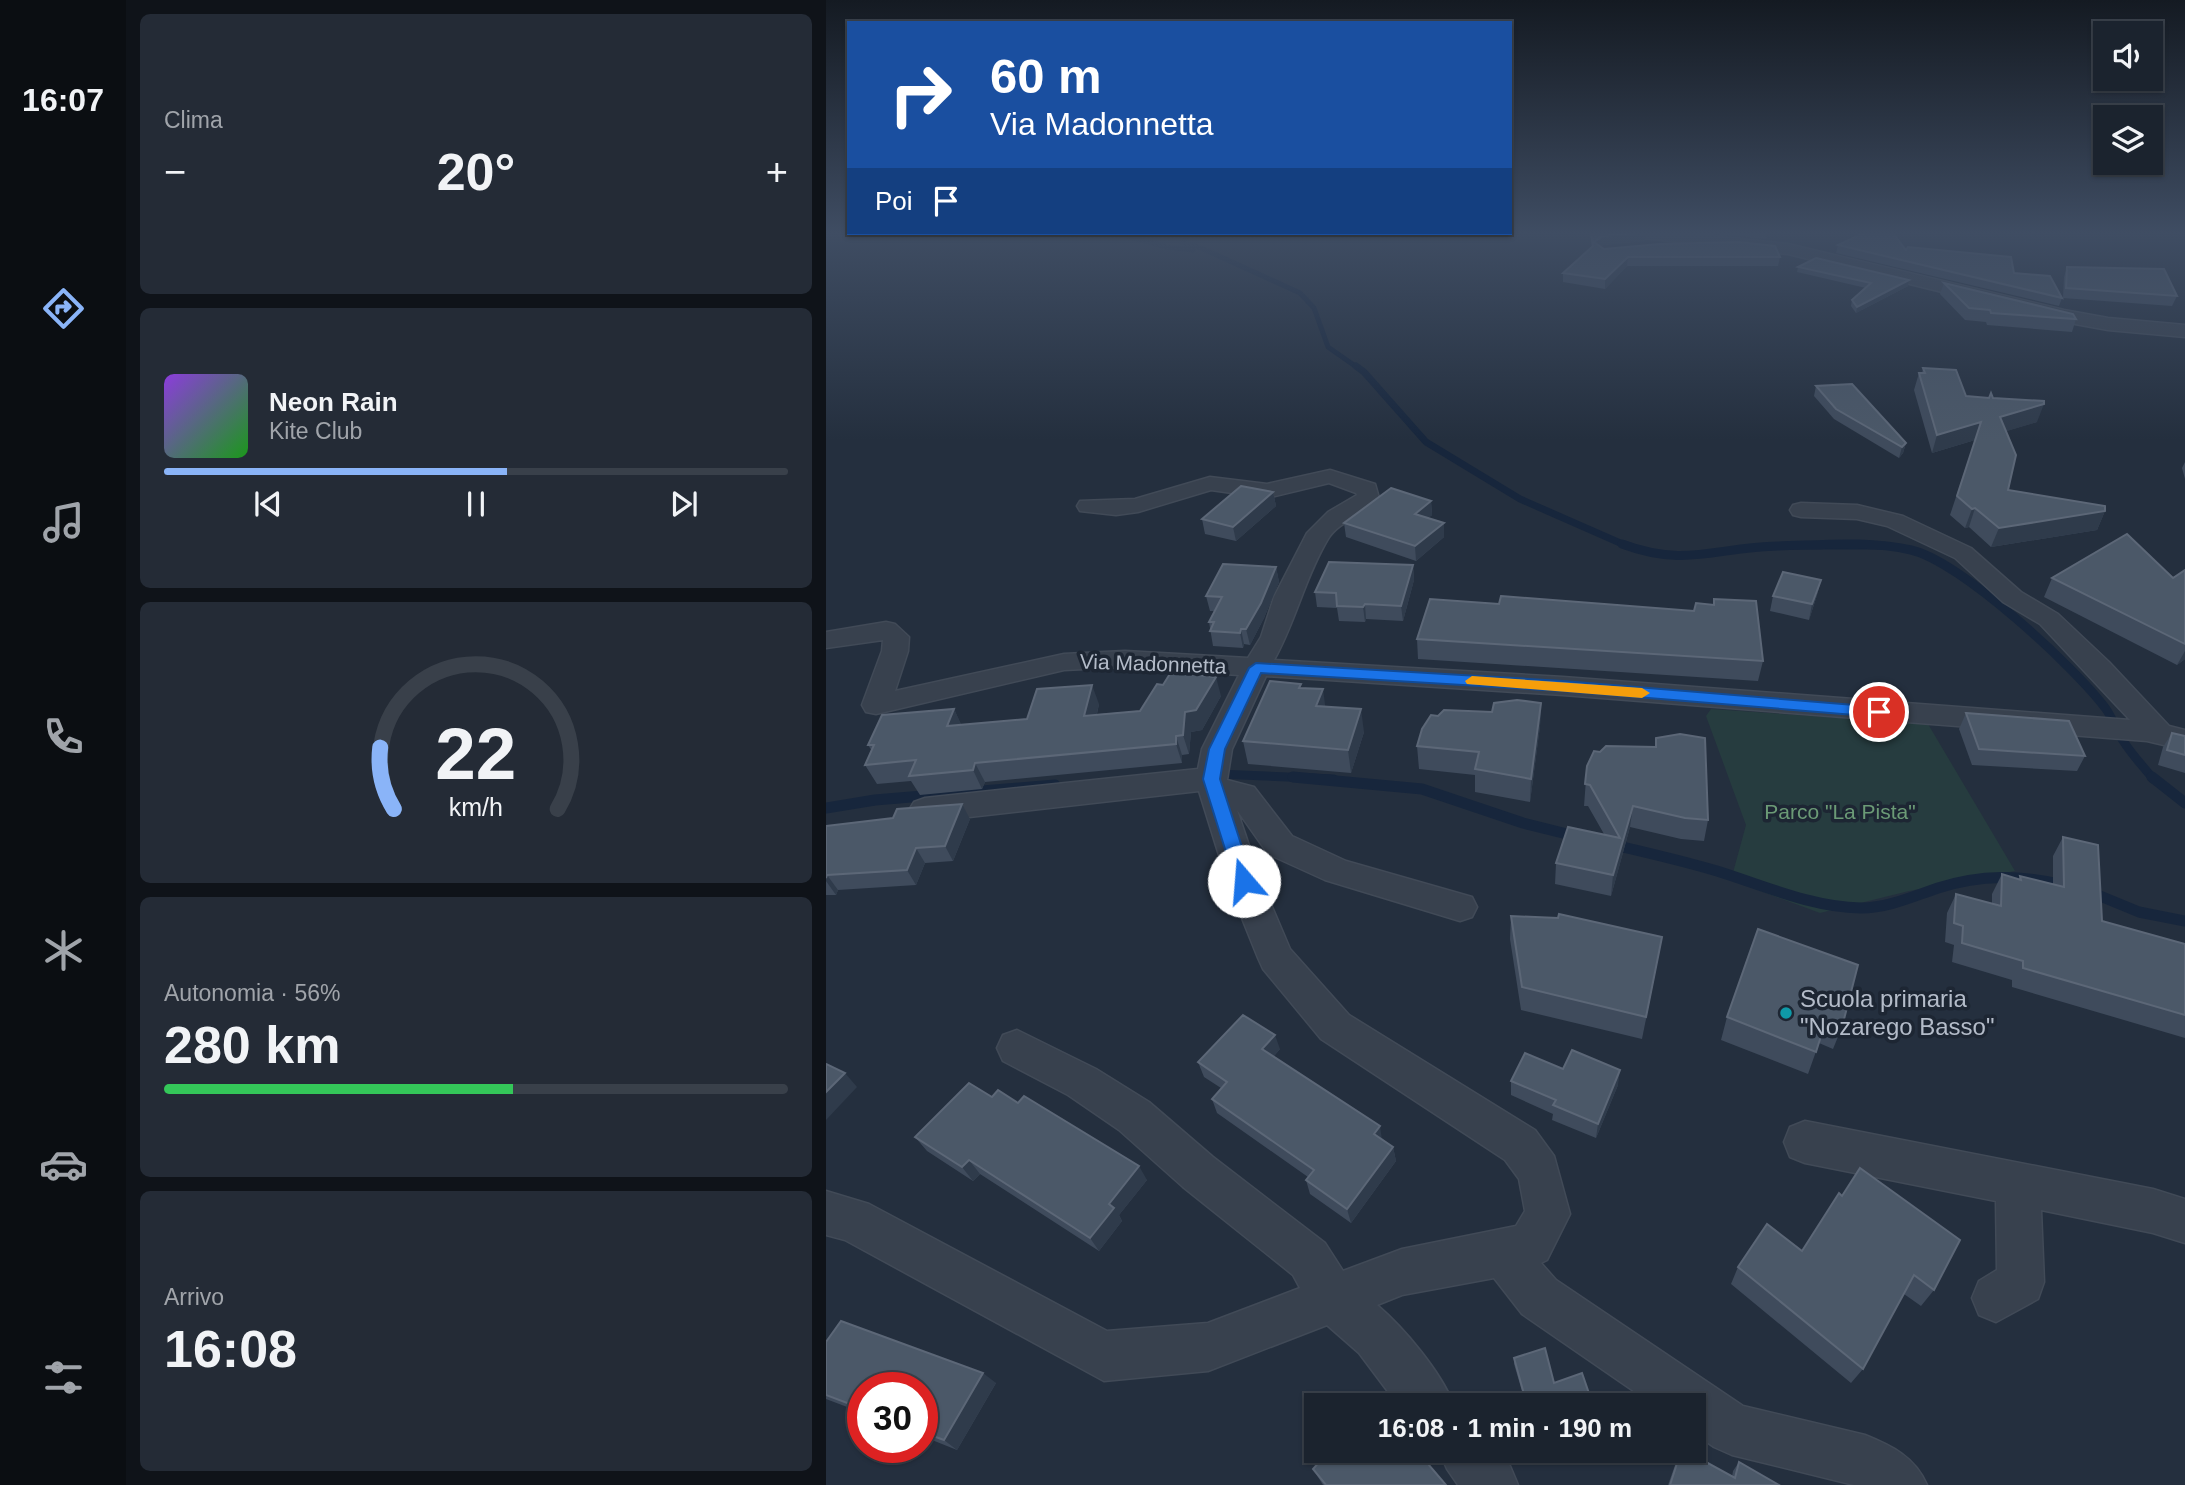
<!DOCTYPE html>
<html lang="it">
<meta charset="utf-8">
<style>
:root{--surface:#1b232e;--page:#242b36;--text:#f1f3f6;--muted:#a0a4aa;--line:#39404a;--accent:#8ab4f8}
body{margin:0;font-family:Helvetica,sans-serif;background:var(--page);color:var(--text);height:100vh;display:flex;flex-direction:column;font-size:26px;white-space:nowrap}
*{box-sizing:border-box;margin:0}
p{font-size:23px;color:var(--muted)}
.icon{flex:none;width:38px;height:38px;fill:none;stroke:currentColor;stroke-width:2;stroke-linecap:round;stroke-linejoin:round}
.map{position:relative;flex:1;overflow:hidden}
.details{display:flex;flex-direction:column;gap:14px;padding:14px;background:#0f1319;width:700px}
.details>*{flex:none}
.hud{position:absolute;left:21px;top:21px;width:665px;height:214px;border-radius:0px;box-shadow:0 2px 5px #0004,0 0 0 2px var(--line);background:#1a4fa0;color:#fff;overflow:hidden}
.buttons{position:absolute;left:1267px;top:21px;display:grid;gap:14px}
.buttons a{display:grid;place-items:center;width:70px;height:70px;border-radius:0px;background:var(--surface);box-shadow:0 2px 5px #0004,0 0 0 2px var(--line);font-size:35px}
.speed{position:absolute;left:21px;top:1372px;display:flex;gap:14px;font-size:35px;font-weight:700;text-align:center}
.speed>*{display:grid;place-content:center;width:91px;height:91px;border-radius:50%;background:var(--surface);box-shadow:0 2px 5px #0004,0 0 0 2px var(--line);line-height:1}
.speed .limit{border:10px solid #d22;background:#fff;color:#111}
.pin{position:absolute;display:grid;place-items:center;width:60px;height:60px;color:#fff;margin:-30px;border:4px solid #fff;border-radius:50%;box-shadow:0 2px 7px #0007}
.me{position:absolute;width:77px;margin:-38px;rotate:342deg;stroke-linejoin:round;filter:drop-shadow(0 0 5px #0008)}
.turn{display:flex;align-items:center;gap:24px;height:147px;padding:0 28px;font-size:32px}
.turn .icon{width:91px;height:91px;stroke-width:2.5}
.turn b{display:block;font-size:49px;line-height:60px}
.then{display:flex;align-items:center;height:66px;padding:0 28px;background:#0003;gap:14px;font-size:26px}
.big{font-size:52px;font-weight:700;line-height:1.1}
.details .card{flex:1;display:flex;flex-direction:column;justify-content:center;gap:10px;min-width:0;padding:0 24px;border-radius:10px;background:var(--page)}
.details .dial{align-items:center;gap:0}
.dial svg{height:182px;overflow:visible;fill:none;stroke:var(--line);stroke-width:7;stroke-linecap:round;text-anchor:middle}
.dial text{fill:var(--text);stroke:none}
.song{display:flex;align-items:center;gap:21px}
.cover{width:84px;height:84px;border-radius:10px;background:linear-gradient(135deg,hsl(270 70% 55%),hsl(120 70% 35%))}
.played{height:7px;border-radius:4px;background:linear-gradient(90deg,var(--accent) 55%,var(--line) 55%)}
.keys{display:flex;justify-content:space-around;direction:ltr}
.heat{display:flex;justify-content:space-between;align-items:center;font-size:38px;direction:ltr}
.charge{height:10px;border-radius:5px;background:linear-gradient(90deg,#34c759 56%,var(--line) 0)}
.trip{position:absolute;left:478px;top:1393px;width:402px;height:70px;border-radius:0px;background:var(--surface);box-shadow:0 2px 5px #0004,0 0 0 2px var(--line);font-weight:700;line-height:70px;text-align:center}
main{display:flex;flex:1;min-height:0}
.tabs{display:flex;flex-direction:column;width:126px;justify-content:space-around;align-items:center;background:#0b0e12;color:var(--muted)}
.tabs .icon{width:49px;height:49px}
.tabs .selected{color:var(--accent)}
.tabs b{font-size:32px;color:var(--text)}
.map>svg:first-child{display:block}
.green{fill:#263c3f}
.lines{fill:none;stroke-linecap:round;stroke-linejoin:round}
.stream-far3{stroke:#17263c;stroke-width:5}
.stream-far2{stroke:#17263c;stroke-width:7}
.stream-far1{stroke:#17263c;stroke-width:9}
.stream{stroke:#17263c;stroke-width:11}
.minor-casing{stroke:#414a57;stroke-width:3}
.tertiary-casing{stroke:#414a57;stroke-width:3}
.minor{fill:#38414e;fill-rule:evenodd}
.tertiary{fill:#38414e;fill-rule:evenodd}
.wall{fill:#3f4b5c}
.shaded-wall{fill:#2f3b4b}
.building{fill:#4b5868;stroke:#5c6777;stroke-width:2}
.route{fill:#1a73e8;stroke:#114b97;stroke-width:2}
.slow{fill:#f59e0b}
.culture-dot{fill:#0f9aa8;stroke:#1d2633;stroke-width:2.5}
.labels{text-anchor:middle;stroke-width:7;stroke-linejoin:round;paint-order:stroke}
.street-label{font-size:21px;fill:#b4bcc9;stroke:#1d2633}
.park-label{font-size:21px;fill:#6b9a76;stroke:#1d2633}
.near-poi-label{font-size:24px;fill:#b4bcc9;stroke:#1d2633;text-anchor:start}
</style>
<main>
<nav class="tabs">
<b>16:07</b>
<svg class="icon selected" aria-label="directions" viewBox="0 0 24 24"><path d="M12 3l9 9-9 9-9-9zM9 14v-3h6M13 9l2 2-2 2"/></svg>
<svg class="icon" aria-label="music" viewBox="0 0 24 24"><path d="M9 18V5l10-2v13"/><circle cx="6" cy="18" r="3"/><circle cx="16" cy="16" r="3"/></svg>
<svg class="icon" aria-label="phone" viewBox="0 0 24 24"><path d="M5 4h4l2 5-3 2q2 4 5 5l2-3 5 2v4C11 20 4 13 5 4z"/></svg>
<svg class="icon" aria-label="climate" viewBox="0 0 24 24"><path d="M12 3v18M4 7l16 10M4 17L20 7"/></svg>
<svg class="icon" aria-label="car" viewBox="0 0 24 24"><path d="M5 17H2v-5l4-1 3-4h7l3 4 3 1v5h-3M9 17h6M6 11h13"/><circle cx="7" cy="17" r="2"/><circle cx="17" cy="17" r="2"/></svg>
<svg class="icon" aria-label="filters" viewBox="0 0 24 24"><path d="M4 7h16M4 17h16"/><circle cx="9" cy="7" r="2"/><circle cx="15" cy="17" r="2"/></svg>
</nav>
<section class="details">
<div class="card"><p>Clima</p>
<div class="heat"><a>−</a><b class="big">20°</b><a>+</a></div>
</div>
<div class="card">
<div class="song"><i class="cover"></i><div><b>Neon Rain</b><p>Kite Club</p></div></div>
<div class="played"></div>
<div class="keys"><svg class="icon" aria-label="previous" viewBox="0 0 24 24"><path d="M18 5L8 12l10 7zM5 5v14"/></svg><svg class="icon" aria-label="pause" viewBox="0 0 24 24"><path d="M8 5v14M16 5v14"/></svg><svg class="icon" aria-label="next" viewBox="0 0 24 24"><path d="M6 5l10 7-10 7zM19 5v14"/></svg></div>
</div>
<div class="card dial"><svg viewBox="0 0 100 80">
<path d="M14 69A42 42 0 1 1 86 69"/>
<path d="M14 69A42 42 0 0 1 8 42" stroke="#8ab4f8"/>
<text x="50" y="56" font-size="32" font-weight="700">22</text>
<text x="50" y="72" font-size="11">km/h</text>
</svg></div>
<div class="card"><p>Autonomia · 56%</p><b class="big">280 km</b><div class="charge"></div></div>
<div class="card"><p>Arrivo</p><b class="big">16:08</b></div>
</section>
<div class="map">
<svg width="1359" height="1485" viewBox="0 0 1359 1485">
<rect width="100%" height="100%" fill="#242f3e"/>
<polygon class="green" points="885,709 1102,724 1189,871 1083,891 994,913 905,880 920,825 880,716"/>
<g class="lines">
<g class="stream-far3">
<polyline points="289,233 341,247 367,250"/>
<polyline points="362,233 357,243 373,247 474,293 488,308 502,347 532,368"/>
</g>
<g class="stream-far2">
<polyline points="530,366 538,372 600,442 694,499 801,546"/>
<polyline points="962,546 1054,546"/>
</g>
<g class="stream-far1">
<path d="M796,544C860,568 891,547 952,546C995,545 1042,540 1085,550C1134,561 1249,667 1280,709C1287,719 1291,732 1298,742C1306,755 1318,767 1327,779"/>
<polyline points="391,774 508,779"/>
</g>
<g class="stream">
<polyline points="467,777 596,789 697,823 753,837"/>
<polyline points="1326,777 1359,803"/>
<polyline points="0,808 49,800 229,785"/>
<path d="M788,845C823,853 857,861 891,871C939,886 985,907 1035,908C1062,908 1088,896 1112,888C1156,874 1194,875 1238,885"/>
<polyline points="1262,891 1313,912 1359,921"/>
</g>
<g class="minor-casing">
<g id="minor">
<path d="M504,470L549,484L553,498C541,516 514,519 502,539C479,577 470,621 448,660L737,677L1304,720L1214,624L1177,602L1129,558L1061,526L1031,519L975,517L967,515L964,510L967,505L975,503L1031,505L1077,516L1145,548L1195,592L1232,614L1283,662L1343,726L1359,730V750L1321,741L737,695L440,676L406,749L401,780L428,787L466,836L520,861L646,897L651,907L646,917L634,921L499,880L442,854L411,810L435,881L464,949L523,1015L709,1130L728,1156L744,1214L721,1260L715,1263L730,1280L917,1406L1039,1435C1066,1446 1089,1457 1101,1485H1028L906,1455L888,1447L868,1433V1405H828L696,1314L668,1278L576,1295L551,1305C579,1329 614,1371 628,1405H572L533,1353L501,1325L382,1371L278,1381L19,1240L0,1235V1191L43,1204L281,1331L382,1323L474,1288L467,1275L357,1187L293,1130L242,1095L177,1061L171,1048L177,1035L191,1030L270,1069L323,1102L387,1157L499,1243L517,1271L576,1249L690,1226L699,1211L693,1179L679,1160L495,1039L437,969L432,958L401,881L373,791L99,822L88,818L83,810L88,802L99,798L372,769L376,749L413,675L299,667L238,670L50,714L40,712L36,705L56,651L57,640L0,648V632L60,622L69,624L83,637L82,651L69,691L238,654L299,651L422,658L435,637L448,597L481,533L502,512L531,495L530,493L503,483L441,498L385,490L312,512L290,515L254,511L251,506L254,501L309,499L384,477L441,484Z"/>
<polygon points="979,1121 1327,1189 1359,1199 1359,1243 1327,1233 1215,1210 1218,1282 1212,1299 1170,1322 1153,1315 1146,1298 1153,1281 1171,1270 1170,1201 979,1163 964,1157 958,1142 964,1127"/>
<polygon points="613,1451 672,1451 684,1466 692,1485 632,1485 621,1469"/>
</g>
</g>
<g class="tertiary-casing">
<polygon id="tertiary" points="800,232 851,232 962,244 1238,310 1282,318 1359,325 1359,337 1282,330 1238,322 962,254 808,237"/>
</g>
<use href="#minor" class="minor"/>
<use href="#tertiary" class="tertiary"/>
</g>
<g class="wall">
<polygon points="764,232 818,232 819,241 777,245 774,247 778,249 954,257 952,266 801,266 779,289 737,282 737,273 766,248"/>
<polygon points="872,232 941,232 940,239"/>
<polygon points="1012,245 1080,250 1188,273 1236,298 1233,306 1010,253"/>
<polygon points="972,267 1082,286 1030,313 1025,306 1026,300 1040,288 971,272"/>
<polygon points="1241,267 1351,296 1346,306 1237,298 1238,277"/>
<polygon points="1118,283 1250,319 1246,332 1161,325 1160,322 1139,320 1114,294"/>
<polygon points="1097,368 1140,396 1167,398 1211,422 1180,431 1182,490 1279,511 1271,530 1165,547 1143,527 1139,528 1124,515 1149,440 1106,453 1088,390 1093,373 1096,373"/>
<polygon points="990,386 1080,443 1077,453 1073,458 1008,419 988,396"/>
<polygon points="1359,462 1359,479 1356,468"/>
<polygon points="447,492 450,506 410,541 379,534 376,519"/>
<polygon points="605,501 606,515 602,518 618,523 618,537 590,561 520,537 518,523"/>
<polygon points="587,565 588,580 577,621 540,619 539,622 513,621 511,608 491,607 489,592"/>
<polygon points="450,567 453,582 438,618 424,645 418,644 417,648 387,646 383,622 388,611 384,611 380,596"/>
<polygon points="1359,570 1359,659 1351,665 1218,597 1226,578 1347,578"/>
<polygon points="995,580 991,595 983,620 944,611 947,596"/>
<polygon points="888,599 937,661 932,681 592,659 591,639 673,604 868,611 887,604"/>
<polygon points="475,688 499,706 538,732 525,773 422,764 417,741"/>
<polygon points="395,696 376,730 365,732 363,754 356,755 356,763 159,782 156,789 94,795 85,781 51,784 39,765 46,751 42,745 128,709 135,725 201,719 273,704 271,714 314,711"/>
<polygon points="715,703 714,726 704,802 649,792 649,775 593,769 591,746 612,716 666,712"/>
<polygon points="1140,713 1259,756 1251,771 1146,765 1133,729"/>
<polygon points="1346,733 1359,736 1359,773 1332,765 1337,747"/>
<polygon points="830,738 882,820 878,841 855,839 804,827 785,896 729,884 730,863 778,834 762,806 758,806 761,766 774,752 829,747"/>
<polygon points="144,819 127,861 99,863 90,885 12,890 10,895 0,895 0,826"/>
<polygon points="1237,837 1276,921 1359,944 1359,1038 1186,987 1186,980 1126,962 1128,945 1119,942 1121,913 1130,894 1166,904 1166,894 1176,874 1193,879 1194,876 1227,884 1227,856"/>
<polygon points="685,916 832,959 816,1039 695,1010 684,939"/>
<polygon points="932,929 1016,1027 1007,1049 993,1043 982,1074 895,1040 901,1017"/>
<polygon points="454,1049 448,1056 567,1147 570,1161 525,1223 484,1194 480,1180 482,1177 391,1113 386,1099 395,1088 378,1077 372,1062"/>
<polygon points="737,1069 792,1085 770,1138 726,1120 727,1114 685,1095 685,1081"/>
<polygon points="166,1097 321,1180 293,1215 296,1221 273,1251 154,1174 147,1181 101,1151 89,1137"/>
<polygon points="1013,1193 1108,1290 1095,1306 1078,1294 1037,1369 1025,1383 905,1284 912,1267 976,1251"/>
<polygon points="0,1342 170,1383 131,1450 96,1436 96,1388 37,1388 37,1413 0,1399"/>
<polygon points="688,1358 728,1383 767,1405 700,1405 688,1364"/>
<polygon points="503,1451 600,1451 596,1457 620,1485 497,1485 487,1469"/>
<polygon points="854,1451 906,1477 907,1471 913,1462 953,1485 842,1485"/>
</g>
<g class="shaded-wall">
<polygon points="820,232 819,241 777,245 768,251 768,242 777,236"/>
<polygon points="802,257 801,266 779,289 779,279"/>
<polygon points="1083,280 1082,286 1030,313 1031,307"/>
<polygon points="1218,404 1211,422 1168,435 1174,417"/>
<polygon points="1155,422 1149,440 1106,453 1111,435"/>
<polygon points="1080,443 1077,453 1073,458 1076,447"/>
<polygon points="447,492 450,506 410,541 407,527"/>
<polygon points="605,501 606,515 590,528 589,514"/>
<polygon points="1149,508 1143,527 1139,528 1146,509"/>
<polygon points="1279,511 1271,530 1165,547 1173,528"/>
<polygon points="618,523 618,537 590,561 589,546"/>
<polygon points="587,565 588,580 577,621 575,606"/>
<polygon points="450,567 453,582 438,618 424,645 420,629"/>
<polygon points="995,580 991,595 983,620 986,604"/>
<polygon points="539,604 540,619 539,622 537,607"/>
<polygon points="415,629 418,644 417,648 414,633"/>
<polygon points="1359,651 1359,659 1351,665"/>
<polygon points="390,677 395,696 376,730 365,732 363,754 357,735 359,712"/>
<polygon points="266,685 273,704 266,735 258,716"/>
<polygon points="497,689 500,712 490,706"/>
<polygon points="715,703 714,726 704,802 705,779"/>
<polygon points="128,709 137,728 121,726"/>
<polygon points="535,709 538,732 525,773 522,750"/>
<polygon points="350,736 356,755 356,763 350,744"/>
<polygon points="149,763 159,782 156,789 147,770"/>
<polygon points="136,804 144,819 127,861 119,846"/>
<polygon points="807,806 804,827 785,896 787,875"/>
<polygon points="90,848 99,863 90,885 81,870"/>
<polygon points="1,875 12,890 10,895 0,881"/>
<polygon points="449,1035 454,1049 441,1064 436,1049"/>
<polygon points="794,1070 792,1085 770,1138 772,1124"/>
<polygon points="19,1073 31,1087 0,1120 0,1092"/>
<polygon points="554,1126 556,1140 548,1134"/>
<polygon points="567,1147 570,1161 525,1223 521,1209"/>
<polygon points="143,1160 154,1174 147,1181 136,1167"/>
<polygon points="313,1166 321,1180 293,1215 296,1221 273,1251 264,1238 283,1204"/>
<polygon points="157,1373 170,1383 131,1450 118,1440"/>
<polygon points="591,1451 600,1451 593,1460"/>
</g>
<g class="building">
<polygon points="765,232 820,232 777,236 768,242 778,249 834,244 912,242 949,246 954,257 802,257 779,279 737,273 767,246"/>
<polygon points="1040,232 1066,232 1080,250 1082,247 1185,257 1188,273 1224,276 1236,298 1012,245"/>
<polygon points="990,258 1083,280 1031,307 1026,300 1045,283 972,267"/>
<polygon points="1241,267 1338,269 1351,296 1240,288"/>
<polygon points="1118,283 1247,314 1250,319 1165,313 1164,310 1143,308"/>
<polygon points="1097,368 1130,370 1140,396 1163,398 1165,393 1167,398 1218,401 1218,404 1174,417 1190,455 1182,490 1279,506 1279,511 1173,528 1149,508 1146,509 1131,496 1155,422 1111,435 1093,373 1099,373"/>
<polygon points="1026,384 1080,443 1076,447 1010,409 990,386"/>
<polygon points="415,486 447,492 407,527 376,519"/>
<polygon points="565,488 605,501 589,514 618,523 589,546 518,523"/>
<polygon points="1301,534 1347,578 1359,570 1359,644 1226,578"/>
<polygon points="503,562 587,565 575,606 539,604 537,607 511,606 510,593 489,592"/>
<polygon points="397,564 450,567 435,603 420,629 415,629 414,633 384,631 388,622 383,622 396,597 380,596"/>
<polygon points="957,572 995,580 986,604 947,596"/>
<polygon points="675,596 868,611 870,603 888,605 888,599 930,601 937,661 591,639 604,599 673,604"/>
<polygon points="345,672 390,677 370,710 359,712 357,735 350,736 350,744 149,763 147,770 83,776 90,760 39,765 48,745 42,745 56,715 128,709 121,726 201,719 211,689 266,685 258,716 314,711 331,684 337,685"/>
<polygon points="444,681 475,684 473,688 497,689 490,706 535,709 522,750 417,741"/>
<polygon points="691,700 715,703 705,779 649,769 653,752 591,746 596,729 605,715 612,716 618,710 666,712 668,703"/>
<polygon points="1140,713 1243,721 1259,756 1153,749"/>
<polygon points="1346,733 1359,736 1359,755 1341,750"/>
<polygon points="854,734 879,738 882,820 859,818 807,806 787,875 730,863 742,827 794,838 764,785 759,784 761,766 768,751 774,752 780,746 830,747 830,738"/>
<polygon points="136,804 119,846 90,848 81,870 1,875 0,878 0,826 67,818 71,809"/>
<polygon points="1237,837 1272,845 1276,921 1359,944 1359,1015 1197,968 1197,961 1136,943 1137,926 1128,923 1130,894 1175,906 1176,874 1195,880 1194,876 1238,887"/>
<polygon points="733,914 836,937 820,1017 696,987 685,916 732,918"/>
<polygon points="932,929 1032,965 1016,1027 1000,1020 990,1052 901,1017"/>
<polygon points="417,1015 449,1035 436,1049 554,1126 548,1134 567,1147 521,1209 480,1180 488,1170 386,1099 401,1082 372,1062"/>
<polygon points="746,1050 794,1070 772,1124 727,1105 730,1100 685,1081 699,1053 737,1069"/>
<polygon points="0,1064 19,1073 0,1092"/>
<polygon points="143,1083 166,1097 172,1090 192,1103 198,1096 313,1166 283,1204 288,1208 264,1238 143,1160 136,1167 89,1137"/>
<polygon points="1034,1168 1134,1240 1108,1290 1088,1275 1037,1369 912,1267 941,1224 976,1251 1013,1193 1016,1196"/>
<polygon points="15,1321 157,1373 118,1440 96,1432 96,1388 37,1388 37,1409 0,1395 0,1342"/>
<polygon points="719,1348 728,1383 756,1373 767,1405 701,1405 688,1358"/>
<polygon points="548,1398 554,1405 543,1405"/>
<polygon points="503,1451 591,1451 620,1485 500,1485 487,1469"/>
<polygon points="855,1451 860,1451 909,1478 913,1462 953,1485 844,1485"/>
</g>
<linearGradient id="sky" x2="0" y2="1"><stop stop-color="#141a22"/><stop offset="0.53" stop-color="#3f4d63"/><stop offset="1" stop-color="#3f4d63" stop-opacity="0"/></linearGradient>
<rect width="1359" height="440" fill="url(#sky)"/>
<polygon class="route" points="430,663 737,681 1053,707 1061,712 1053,717 737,691 435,673 399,749 394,779 427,881 425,886 412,886 409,881 377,779 383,749 423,668"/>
<polygon class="slow" points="646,676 816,688 824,693 816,698 641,684 639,681"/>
<circle class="culture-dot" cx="960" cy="1013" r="7"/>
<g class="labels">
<g class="street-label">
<text transform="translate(327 664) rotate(2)" y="7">Via Madonnetta</text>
</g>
<g class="park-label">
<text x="1014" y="819">Parco "La Pista"</text>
</g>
<g class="near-poi-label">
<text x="974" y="1007">Scuola primaria<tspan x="974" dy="28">"Nozarego Basso"</tspan></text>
</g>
</g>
</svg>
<div class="buttons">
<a><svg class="icon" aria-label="sound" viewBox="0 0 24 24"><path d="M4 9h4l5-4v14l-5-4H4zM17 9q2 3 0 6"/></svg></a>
<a><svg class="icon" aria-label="layers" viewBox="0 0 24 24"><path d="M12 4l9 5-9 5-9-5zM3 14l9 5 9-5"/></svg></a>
</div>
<div class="speed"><div class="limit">30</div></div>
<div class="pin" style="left:1053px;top:712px;background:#d93025"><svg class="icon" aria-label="arrive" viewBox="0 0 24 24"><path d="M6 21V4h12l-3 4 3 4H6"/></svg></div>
<svg class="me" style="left:418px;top:881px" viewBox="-20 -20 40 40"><circle r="19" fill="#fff"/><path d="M0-13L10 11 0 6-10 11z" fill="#1a73e8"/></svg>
<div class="trip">16:08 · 1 min · 190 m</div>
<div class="hud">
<div class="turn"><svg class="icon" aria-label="right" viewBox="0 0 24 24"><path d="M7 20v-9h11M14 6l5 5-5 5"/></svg><div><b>60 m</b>Via Madonnetta</div></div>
<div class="then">Poi<svg class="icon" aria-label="arrive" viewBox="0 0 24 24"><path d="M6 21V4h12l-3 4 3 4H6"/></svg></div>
</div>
</div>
</main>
